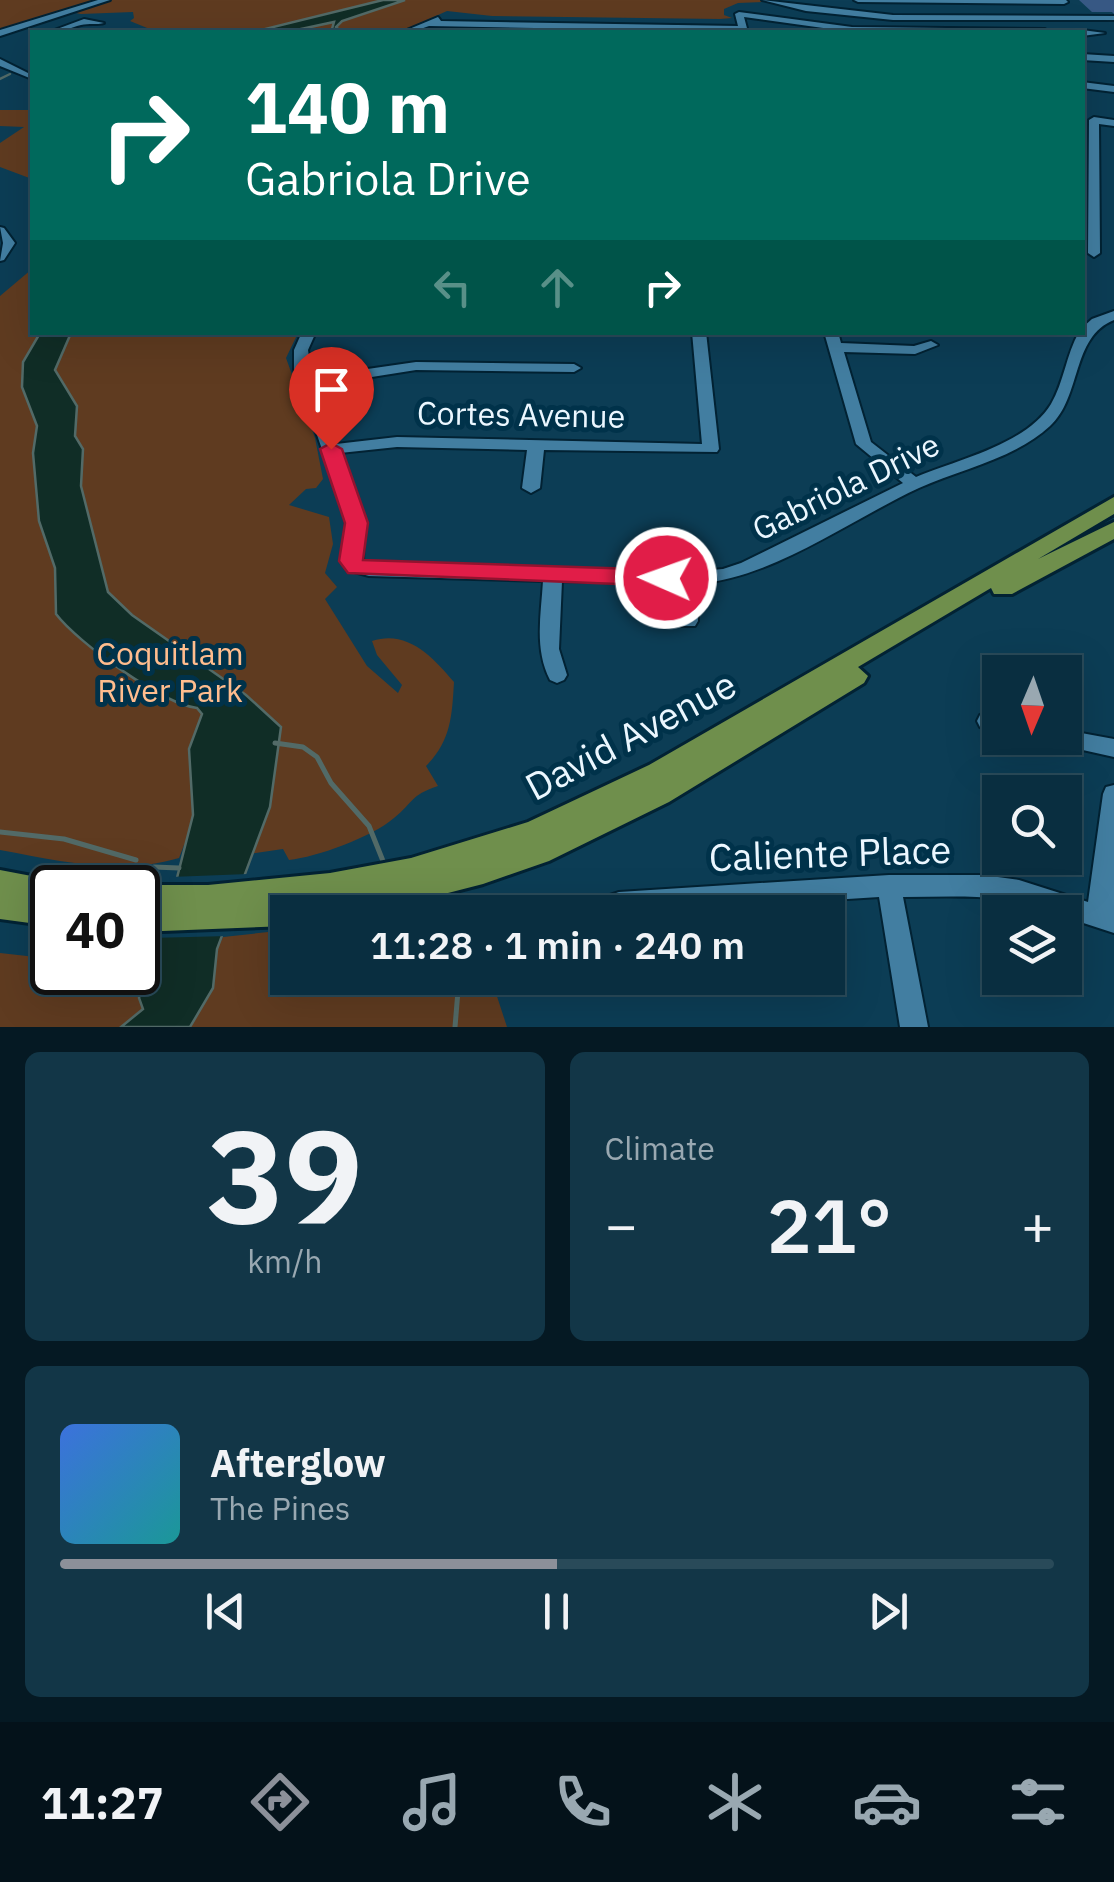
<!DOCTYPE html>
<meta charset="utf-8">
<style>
:root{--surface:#092e40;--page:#123647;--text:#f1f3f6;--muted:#99a8b1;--line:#294a59;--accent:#8c9099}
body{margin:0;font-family:"IBM Plex Sans",sans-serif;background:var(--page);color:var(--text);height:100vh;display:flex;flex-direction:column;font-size:38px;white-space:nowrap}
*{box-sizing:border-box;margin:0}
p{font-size:32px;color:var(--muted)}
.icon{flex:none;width:55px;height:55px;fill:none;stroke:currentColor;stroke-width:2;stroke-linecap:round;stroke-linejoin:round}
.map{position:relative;height:1027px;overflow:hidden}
.sheet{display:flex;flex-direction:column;gap:25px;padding:25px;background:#051923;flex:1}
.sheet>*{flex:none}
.hud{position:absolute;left:30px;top:30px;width:1055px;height:305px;border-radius:0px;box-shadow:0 10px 40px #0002,0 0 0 2px var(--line);background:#00695c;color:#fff;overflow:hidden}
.needle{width:65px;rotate:182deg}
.tools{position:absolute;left:982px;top:655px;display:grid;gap:20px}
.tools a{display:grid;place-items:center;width:100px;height:100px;border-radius:0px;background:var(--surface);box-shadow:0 10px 40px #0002,0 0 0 2px var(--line);font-size:50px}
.speed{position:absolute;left:30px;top:865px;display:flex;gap:20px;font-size:50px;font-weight:700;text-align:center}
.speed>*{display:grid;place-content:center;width:130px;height:130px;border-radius:50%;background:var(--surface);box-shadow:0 10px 40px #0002,0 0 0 2px var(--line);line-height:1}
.speed .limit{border:5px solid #111;border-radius:15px;background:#fff;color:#111}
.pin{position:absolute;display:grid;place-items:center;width:85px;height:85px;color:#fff;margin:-102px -42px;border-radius:50% 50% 50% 0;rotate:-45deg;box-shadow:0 0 10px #0007}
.pin .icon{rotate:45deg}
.me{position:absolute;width:110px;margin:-55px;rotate:272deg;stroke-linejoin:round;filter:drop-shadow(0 0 8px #0008)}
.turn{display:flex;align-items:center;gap:35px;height:210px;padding:0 50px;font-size:45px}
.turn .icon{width:130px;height:130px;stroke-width:2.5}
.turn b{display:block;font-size:70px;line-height:85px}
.lanes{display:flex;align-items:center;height:95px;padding:0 50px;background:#0003;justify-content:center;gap:50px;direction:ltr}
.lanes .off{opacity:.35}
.big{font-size:75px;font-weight:600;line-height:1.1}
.sheet .tile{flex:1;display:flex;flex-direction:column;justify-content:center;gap:15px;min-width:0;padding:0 35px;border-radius:15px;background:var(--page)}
.sheet .dial{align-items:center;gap:0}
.dial b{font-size:130px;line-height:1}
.song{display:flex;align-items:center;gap:30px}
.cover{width:120px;height:120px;border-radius:15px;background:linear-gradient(135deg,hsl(220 70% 55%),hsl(180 70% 35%))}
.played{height:10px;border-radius:5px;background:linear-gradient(90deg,var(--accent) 50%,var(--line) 50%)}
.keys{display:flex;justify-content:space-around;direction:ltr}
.heat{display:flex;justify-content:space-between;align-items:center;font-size:55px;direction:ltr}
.sheet .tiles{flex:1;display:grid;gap:25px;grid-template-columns:1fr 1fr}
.tile:last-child{grid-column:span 2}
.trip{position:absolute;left:270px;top:895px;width:575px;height:100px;border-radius:0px;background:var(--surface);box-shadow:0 10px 40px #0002,0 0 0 2px var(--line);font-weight:600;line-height:100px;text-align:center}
.tab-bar{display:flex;height:160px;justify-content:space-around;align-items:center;background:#04121a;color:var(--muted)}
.tab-bar .icon{width:70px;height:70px}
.tab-bar .on{color:var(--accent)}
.tab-bar b{font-size:45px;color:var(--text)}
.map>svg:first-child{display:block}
.green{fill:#5f3b20}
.water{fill:#102d26;stroke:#526a67;stroke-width:2.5}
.pier{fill:#0c3d55}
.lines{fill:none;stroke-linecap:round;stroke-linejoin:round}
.stream-far1{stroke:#526a67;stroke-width:2.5}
.stream{stroke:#526a67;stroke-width:5}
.minor-casing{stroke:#022233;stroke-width:4}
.major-casing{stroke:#022233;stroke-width:6}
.minor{fill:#427ea1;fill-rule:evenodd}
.major{fill:#6f8f4c;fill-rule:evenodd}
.wall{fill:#375884}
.route{fill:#e11d48;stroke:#92132f;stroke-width:2.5}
.labels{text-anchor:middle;stroke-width:10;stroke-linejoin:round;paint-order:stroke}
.street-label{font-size:32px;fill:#ebf7ff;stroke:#00324a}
.park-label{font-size:32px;fill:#ffbd8e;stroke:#00324a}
.near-street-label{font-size:38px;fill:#ebf7ff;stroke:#00324a}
</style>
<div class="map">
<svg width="1114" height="1027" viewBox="0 0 1114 1027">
<rect width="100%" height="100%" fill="#0c3d55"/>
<g class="green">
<polygon points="0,0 761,0 763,2 738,3 724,9 724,15 732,18 720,19 492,16 447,11 400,32 157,32 130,21 134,18 133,12 81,14 76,13 83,8 76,7 0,31"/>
<polygon points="0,110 32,110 32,179 0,167 0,143 24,127 0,126"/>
<path d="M32,269V332L298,333L286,358L315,438L323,479L316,488L306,489L289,505L329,517L333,544L325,573L337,587L325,599L367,666L398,693L402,685L377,655L372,641C407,629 433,657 454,682C452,716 451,741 426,766L438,786C409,796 415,801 394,818C372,837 317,857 289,860L283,849L249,854L256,838L184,845L179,858C119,876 61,861 0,850V296Z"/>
<polygon points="287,930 288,978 491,978 507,1027 190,1027 213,988 217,949 223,937"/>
<polygon points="138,942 153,942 139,998 144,1009 121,1027 0,1027 0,953 45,958 52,950 52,972 138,972"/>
</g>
<g class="water">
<polygon points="383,0 405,0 342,21 336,27 341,32 332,29 334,22 287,32 253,32"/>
<path d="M40,333H71L55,370L77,406L75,436L83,449L81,486L108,592L132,615L246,695L281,727L270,807L217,949L213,988L190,1027H121L143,1009L139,998L153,942L169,909L193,815L189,749L202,714L197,708C163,704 78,643 56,614L55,568L39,521L33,453L37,426L22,387L23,362Z"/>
</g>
<polygon class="pier" points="248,874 229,936 150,938 164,907 170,877"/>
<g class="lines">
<polyline class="stream-far1" points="0,79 10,74"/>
<g class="stream">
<polyline points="275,743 303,747 317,757 331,783 369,826 385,866"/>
<polyline points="0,832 64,839 136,860"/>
<polyline points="154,867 179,868"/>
<polyline points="454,978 458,991 455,1027"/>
</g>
<g class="minor-casing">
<g id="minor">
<polygon points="98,0 110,0 0,36 0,30"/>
<polygon points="762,0 893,15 1114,16 1114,20 893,20 806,11"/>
<polygon points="854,0 1066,0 1068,2 1064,4 858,2"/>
<polygon points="739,12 852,27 1045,29 1049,32 852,32 744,17 748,32 429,26 412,32 402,32 438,17 441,21 738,26 735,14"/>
<path d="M84,19L104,23C97,25 89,23 81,25C69,28 61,33 49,32Z"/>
<polygon points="1082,30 1105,33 1082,36 1082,32 1078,32"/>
<polygon points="1082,54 1114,56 1114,62 1082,60"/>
<polygon points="0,59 32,75 32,79 0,66"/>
<polygon points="1082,82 1114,86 1114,92 1082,88"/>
<polygon points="1094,117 1114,120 1114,126 1099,124 1100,253 1094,257 1088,253 1089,120"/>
<polygon points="0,227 4,228 15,243 4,260 0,261 3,243"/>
<path d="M1114,311V320C1071,337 1082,397 1050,426C1014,459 961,469 919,488C848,521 775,577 697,584L698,621L695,626H681L678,621V584L562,581L559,649L567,675L564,680L557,683L550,680C534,649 541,615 543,581L369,576L347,570L345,566L346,518L294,369V350L302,332H316L308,350L312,377L416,362L574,364L581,368L574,372L416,370L315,386L336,444L397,437L702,444L692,332H706L719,449L717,452L544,450L540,488L531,493L522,488L527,450L397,447L340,453L364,518L363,562L687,572L723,569L741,563L903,483L856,444L824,332H838L841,343L914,346L931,341L938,345L915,354L844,352L871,442L916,477C957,460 1027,444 1051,404C1064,382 1066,355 1079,332H1082V328L1092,319Z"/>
<polygon points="988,713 1000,716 1000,732 980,727 977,721 980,715"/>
<polygon points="1065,730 1114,739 1114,757 1056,744 1053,738 1065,738"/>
<path d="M1114,785V933L1065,917V912C1043,912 1023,902 1001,899C969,895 936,897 903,897L928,1027H900L879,897L643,912L610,911L607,903L610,895L619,892L889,875H983L1019,880L1088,902L1103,794L1106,787Z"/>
</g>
</g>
<g class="major-casing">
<g id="major">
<polygon points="1114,497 1114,514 1038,559 1114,522 1114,539 1012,594 994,594 991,588 858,667 868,676 864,683 669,802 549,861 483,884 374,912 288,912 288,926 138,932 138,888 131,888 138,885 208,885 330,873 411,858 528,822 649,765"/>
<polygon points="0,870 63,882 66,888 52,888 52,926 0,919"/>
</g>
</g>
<use href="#minor" class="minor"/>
<use href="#major" class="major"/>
</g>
<polygon class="wall" points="1079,0 1114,0 1114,14 1112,12 1092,12"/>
<polygon class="route" points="331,443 342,449 368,523 363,560 666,570 678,578 666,586 348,573 339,561 345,523 320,449"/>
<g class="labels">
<g class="street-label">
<text transform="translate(521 415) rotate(1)" y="11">Cortes Avenue</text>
<text transform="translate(846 487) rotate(-26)" y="11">Gabriola Drive</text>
</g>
<g class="park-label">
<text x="170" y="665">Coquitlam<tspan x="170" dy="37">River Park</tspan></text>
</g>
<g class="near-street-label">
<text transform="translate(631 736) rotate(-28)" y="13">David Avenue</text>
<text transform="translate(830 854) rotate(-2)" y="13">Caliente Place</text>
</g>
</g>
</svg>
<div class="tools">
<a><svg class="needle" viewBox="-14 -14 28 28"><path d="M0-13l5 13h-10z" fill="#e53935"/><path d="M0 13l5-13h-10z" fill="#99a8b1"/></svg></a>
<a><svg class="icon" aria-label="search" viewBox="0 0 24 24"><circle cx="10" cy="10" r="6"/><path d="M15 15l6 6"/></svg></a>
<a><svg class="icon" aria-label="layers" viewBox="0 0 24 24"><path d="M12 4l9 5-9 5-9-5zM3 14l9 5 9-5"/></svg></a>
</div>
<div class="speed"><div class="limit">40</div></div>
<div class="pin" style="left:331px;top:449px;background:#d93025"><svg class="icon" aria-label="arrive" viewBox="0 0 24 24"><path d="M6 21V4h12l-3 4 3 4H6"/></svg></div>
<svg class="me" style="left:666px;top:578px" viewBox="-20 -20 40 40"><circle r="17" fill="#e11d48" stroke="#fff" stroke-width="3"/><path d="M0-11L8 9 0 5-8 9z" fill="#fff"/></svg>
<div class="trip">11:28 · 1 min · 240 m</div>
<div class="hud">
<div class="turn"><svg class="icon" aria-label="right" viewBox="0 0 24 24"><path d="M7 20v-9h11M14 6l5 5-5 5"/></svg><div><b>140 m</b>Gabriola Drive</div></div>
<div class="lanes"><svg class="icon off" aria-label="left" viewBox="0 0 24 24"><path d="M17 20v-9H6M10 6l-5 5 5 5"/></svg><svg class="icon off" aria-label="ahead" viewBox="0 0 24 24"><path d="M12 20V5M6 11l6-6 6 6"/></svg><svg class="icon" aria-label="right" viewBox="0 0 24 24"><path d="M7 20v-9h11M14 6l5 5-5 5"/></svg></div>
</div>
</div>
<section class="sheet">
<div class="tiles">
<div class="tile dial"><b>39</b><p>km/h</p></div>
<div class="tile"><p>Climate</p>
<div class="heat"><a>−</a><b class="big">21°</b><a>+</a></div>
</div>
<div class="tile">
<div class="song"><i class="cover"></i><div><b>Afterglow</b><p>The Pines</p></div></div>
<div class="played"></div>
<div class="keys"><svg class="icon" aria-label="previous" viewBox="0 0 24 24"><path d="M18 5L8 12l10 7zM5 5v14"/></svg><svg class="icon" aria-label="pause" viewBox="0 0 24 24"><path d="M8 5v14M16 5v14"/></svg><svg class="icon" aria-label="next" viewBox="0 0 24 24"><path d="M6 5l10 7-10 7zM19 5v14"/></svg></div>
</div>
</div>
</section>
<nav class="tab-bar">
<b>11:27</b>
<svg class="icon on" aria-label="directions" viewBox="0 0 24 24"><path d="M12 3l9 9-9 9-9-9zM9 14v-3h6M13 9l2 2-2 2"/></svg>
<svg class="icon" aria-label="music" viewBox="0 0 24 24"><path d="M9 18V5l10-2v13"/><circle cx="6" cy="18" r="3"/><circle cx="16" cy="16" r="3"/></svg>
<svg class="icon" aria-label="phone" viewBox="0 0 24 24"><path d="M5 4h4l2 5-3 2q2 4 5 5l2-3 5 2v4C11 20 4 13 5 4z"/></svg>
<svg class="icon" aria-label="climate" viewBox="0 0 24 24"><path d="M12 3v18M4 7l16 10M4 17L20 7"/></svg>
<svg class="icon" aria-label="car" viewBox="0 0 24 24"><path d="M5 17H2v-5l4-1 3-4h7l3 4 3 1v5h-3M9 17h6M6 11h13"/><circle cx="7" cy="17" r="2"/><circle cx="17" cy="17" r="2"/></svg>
<svg class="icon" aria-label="filters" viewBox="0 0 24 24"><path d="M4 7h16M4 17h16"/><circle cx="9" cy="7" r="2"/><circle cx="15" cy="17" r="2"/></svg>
</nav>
